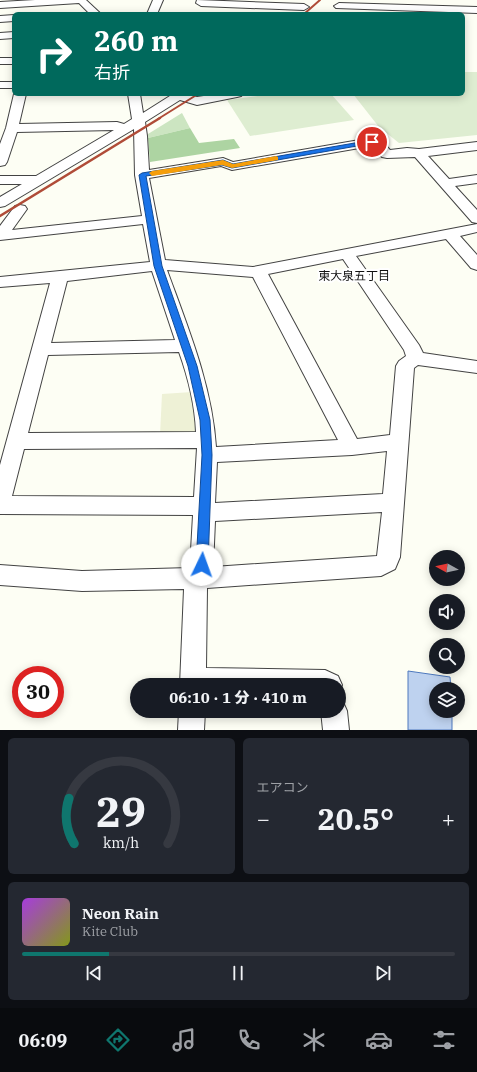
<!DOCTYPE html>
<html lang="ja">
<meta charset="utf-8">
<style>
:root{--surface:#171b24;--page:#242831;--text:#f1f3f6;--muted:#9ea1a6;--line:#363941;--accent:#0f766e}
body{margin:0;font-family:"IBM Plex Serif","Noto Sans JP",serif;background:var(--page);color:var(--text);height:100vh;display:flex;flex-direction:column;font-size:15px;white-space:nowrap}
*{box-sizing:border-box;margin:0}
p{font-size:13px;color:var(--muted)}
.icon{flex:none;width:22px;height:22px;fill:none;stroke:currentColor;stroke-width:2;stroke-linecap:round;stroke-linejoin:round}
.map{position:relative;height:730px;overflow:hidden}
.panel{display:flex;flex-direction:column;gap:8px;padding:8px;background:#0d0f14;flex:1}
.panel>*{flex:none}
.top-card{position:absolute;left:12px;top:12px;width:453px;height:84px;border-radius:6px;box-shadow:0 2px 10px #0003;background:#00695c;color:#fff;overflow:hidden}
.needle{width:26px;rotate:278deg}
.fabs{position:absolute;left:429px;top:550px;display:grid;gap:8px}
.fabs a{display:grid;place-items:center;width:36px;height:36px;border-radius:50%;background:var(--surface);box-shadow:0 2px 10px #0003;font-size:20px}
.speed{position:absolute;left:12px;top:666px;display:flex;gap:8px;font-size:20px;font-weight:700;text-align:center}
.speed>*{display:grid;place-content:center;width:52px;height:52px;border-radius:50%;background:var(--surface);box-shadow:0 2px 10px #0003;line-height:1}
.speed .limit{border:6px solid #d22;background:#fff;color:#111}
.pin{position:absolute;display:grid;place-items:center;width:34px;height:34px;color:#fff;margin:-17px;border:2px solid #fff;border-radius:50%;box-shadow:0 1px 4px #0007}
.me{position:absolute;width:44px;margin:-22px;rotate:3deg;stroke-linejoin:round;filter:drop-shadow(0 0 3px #0008)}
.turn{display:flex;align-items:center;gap:14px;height:84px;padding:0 16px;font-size:18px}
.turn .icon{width:52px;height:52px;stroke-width:2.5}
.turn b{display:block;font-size:28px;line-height:34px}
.big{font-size:30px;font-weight:800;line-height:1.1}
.panel .card{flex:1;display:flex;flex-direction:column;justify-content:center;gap:6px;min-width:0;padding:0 14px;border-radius:6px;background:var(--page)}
.panel .dial{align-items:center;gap:0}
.dial svg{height:104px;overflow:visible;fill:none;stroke:var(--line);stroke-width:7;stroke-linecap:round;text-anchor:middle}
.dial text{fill:var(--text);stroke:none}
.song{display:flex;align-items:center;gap:12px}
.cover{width:48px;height:48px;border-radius:6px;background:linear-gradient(135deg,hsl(280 70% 55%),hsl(70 70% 35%))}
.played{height:4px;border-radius:2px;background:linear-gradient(90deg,var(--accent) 20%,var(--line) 20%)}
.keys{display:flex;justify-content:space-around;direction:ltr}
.heat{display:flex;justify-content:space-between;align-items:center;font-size:22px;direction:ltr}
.panel .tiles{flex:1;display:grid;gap:8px;grid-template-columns:1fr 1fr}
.card:last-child{grid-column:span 2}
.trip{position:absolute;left:130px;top:678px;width:216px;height:40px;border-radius:20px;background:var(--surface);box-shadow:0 2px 10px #0003;font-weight:800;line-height:40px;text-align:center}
.tab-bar{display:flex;height:64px;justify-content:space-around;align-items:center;background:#090b0e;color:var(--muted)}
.tab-bar .icon{width:28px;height:28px}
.tab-bar .selected{color:var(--accent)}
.tab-bar b{font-size:18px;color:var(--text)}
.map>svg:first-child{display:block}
.farmland{fill:#eef1d6}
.green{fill:#cce5c1}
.forest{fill:#add4a2}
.pitch{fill:#deedd1}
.water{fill:#bed2ef;stroke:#4e79be}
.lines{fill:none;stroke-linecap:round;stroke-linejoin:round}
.street-casing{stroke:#434343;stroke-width:2}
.street{fill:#fff;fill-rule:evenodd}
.rail-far1{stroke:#b04c38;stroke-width:2}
.rail{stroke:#b04c38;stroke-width:2.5}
.route{fill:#1a73e8;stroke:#114b97}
.slow{fill:#f59e0b}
.labels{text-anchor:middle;stroke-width:4;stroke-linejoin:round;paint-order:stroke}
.neighbourhood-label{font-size:12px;fill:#101010;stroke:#fff}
</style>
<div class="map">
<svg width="477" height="730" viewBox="0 0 477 730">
<rect width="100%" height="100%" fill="#fdfef4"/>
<polygon class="farmland" points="192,392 198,429 191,435 160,435 162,394"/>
<polygon class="green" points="182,113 190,128 148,138 148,134"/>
<polygon class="forest" points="190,128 199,143 234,139 240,148 150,162 148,138"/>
<g class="pitch">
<polygon points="463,72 477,72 477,135 399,143 379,127 353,94 463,94"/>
<polygon points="272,94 331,94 354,120 250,136 227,100"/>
</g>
<polygon class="water" points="408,671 450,677 451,689 436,689 436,711 452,711 452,730 408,730"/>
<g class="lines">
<g class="street-casing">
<g id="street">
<polygon points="35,0 86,0 101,14 90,14 79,3 0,8 0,2"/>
<polygon points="153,0 163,0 157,14 147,14"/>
<polygon points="197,0 304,4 309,7 304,10 201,6 196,3"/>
<polygon points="339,3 477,7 477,13 336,8 334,6"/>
<polygon points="14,15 14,21 0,22 0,16"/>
<polygon points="14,32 14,38 0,39 0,33"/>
<rect x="0" y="58" width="14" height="6"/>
<rect x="0" y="82" width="14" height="6"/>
<path d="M14,94H26L19,124L117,122L124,124L132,119L128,94H140L143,113L173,94H187L197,97L217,94H243L241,96L237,97L197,105L180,100L145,122L147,136L149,170L223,158L233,162L371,138L381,140L390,150L407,148L419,149L477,142V150L428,156L449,179L477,175V183L455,186L477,210V223L472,222L415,157L387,158L382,157L371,146L232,170L221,166L149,178L165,260L253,267L477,224V232L460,236L477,255V270L471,268L446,239L356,256L419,345L423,353L477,361V373L418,365L414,368L400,557L395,569L381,576L207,588L206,668L325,670L338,676L342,685L339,692V685H180L184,589L82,591L0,585V565L82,571L190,568L193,515L0,514V465L50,283L0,287V277L150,262L143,224L0,240V226L15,206L20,205L25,206L27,209L12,230L142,216L135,175L134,129L5,206L0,207V197L22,184H0V176H36L114,130L17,132L7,162L5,165L0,166V144L6,128ZM343,259L404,350L406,356L399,361L396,366L390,435L357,439L268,274ZM167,270L253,277L338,440L216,447C212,385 188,328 167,270ZM152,271L175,340L51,343L67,281ZM179,352C188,377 195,406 196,432L28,433L48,355ZM197,448L194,497L12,496L24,449ZM387,451L383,494L215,503L217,462L352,455ZM382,512L377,556L213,567L215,521Z"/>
<polygon points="339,700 343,702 347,711 349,730 323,730 321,711 339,711"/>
<polygon points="179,711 205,711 204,730 178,730"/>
</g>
</g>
<use href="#street" class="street"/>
<g class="rail-far1">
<polyline points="304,14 320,0"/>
<polyline points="158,119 198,94"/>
</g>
<polyline class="rail" points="0,216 160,118"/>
</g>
<polygon class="route" points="372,140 374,140 374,143 232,168 222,165 146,176 162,266 197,366 210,420 212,455 208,565 206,569 202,570 198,569 196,565 202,455 200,420 188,366 154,266 139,175 142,173 223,160 233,164"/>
<polygon class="slow" points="276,156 278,157 278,160 232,168 222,165 152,176 149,173 152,171 223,160 233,164"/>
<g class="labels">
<g class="neighbourhood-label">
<text x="354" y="280">東大泉五丁目</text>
</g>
</g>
</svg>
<div class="fabs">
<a><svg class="needle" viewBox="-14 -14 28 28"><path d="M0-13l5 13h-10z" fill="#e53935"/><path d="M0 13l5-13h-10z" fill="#9ea1a6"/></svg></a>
<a><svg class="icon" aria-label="sound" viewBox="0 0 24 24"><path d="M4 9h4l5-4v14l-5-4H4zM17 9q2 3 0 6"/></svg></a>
<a><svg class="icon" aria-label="search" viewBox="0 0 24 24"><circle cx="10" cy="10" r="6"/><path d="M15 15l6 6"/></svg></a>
<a><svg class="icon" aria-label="layers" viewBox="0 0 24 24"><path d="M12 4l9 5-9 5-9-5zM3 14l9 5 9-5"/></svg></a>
</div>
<div class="speed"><div class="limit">30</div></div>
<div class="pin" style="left:372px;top:142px;background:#d93025"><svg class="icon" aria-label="arrive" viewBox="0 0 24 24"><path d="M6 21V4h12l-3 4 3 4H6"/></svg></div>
<svg class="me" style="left:202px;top:565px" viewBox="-20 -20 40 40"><circle r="19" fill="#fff"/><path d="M0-13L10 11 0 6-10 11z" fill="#1a73e8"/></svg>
<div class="trip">06:10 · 1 分 · 410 m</div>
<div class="top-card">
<div class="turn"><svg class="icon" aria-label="right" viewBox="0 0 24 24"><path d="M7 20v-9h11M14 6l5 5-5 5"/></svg><div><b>260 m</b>右折</div></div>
</div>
</div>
<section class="panel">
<div class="tiles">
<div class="card dial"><svg viewBox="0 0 100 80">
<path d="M14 69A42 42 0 1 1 86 69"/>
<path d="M14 69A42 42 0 0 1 10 34" stroke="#0f766e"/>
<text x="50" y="56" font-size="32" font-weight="700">29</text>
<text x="50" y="72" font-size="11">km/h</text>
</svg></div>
<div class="card"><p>エアコン</p>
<div class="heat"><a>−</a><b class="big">20.5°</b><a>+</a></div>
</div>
<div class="card">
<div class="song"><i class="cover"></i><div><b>Neon Rain</b><p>Kite Club</p></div></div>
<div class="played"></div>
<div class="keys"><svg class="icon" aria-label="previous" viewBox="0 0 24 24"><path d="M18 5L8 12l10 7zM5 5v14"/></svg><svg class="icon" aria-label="pause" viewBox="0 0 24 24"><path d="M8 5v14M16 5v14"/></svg><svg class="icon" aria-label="next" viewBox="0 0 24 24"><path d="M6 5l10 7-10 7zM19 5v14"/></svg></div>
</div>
</div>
</section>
<nav class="tab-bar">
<b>06:09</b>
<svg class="icon selected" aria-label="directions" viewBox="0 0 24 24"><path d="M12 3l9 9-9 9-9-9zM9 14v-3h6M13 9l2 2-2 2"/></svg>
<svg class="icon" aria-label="music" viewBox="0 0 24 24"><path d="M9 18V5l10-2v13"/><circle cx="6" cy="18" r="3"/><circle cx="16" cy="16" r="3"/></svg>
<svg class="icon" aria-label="phone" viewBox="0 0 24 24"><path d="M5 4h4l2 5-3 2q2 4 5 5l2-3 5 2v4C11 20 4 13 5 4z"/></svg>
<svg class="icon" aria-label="climate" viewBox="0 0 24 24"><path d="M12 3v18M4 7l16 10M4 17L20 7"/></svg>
<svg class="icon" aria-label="car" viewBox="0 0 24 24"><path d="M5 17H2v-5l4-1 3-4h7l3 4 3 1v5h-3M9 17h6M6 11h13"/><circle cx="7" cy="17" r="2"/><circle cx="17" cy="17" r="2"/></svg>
<svg class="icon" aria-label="filters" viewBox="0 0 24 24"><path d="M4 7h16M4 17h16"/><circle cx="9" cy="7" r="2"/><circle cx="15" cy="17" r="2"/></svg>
</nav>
